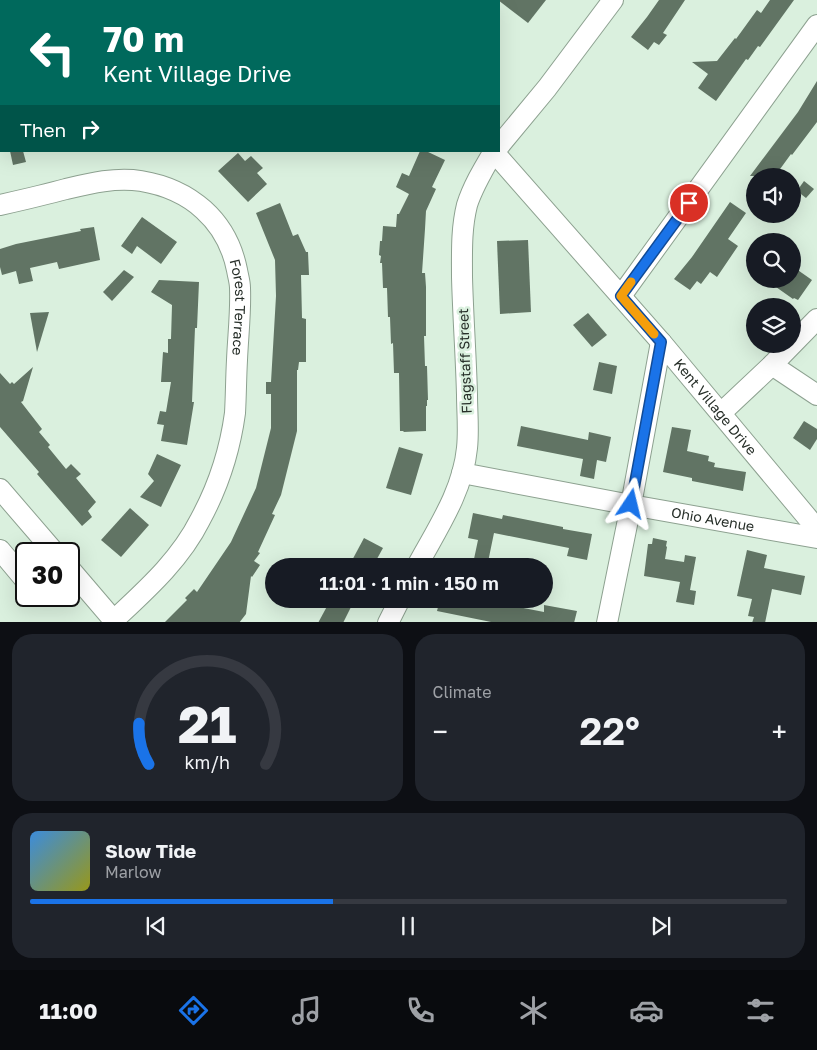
<!DOCTYPE html>
<meta charset="utf-8">
<style>
:root{--surface:#171b24;--page:#20242c;--text:#f1f3f6;--muted:#9ea1a6;--line:#363941;--accent:#1a73e8}
body{margin:0;font-family:"Golos Text",sans-serif;background:var(--page);color:var(--text);height:100vh;display:flex;flex-direction:column;font-size:19px;white-space:nowrap}
*{box-sizing:border-box;margin:0}
p{font-size:16px;color:var(--muted)}
.icon{flex:none;width:28px;height:28px;fill:none;stroke:currentColor;stroke-width:2;stroke-linecap:round;stroke-linejoin:round}
.map{position:relative;height:622px;overflow:hidden}
.side{display:flex;flex-direction:column;gap:12px;padding:12px;background:#0d0f14;flex:1}
.side>*{flex:none}
.banner{position:absolute;left:0px;top:0px;width:500px;height:152px;box-shadow:0 5px 20px #0002;background:#00695c;color:#fff;overflow:hidden}
.buttons{position:absolute;left:746px;top:168px;display:grid;gap:10px}
.buttons a{display:grid;place-items:center;width:55px;height:55px;border-radius:50%;background:var(--surface);box-shadow:0 5px 20px #0002;font-size:25px}
.speed{position:absolute;left:15px;top:542px;display:flex;gap:10px;font-size:25px;font-weight:700;text-align:center}
.speed>*{display:grid;place-content:center;width:65px;height:65px;border-radius:50%;background:var(--surface);box-shadow:0 5px 20px #0002;line-height:1}
.speed .limit{border:2px solid #111;border-radius:8px;background:#fff;color:#111}
.pin{position:absolute;display:grid;place-items:center;width:42px;height:42px;color:#fff;margin:-21px;border:2px solid #fff;border-radius:50%;box-shadow:0 1px 5px #0007}
.me{position:absolute;width:55px;margin:-28px;rotate:10deg;stroke-linejoin:round;filter:drop-shadow(0 0 4px #0008)}
.turn{display:flex;align-items:center;gap:18px;height:105px;padding:0 20px;font-size:22px}
.turn .icon{width:65px;height:65px;stroke-width:2.5}
.turn b{display:block;font-size:35px;line-height:42px}
.then{display:flex;align-items:center;height:48px;padding:0 20px;background:#0003;gap:10px;font-size:19px}
.big{font-size:38px;font-weight:600;line-height:1.1}
.side .tile{flex:1;display:flex;flex-direction:column;justify-content:center;gap:8px;min-width:0;padding:0 18px;border-radius:20px;background:var(--page)}
.side .dial{align-items:center;gap:0}
.dial svg{height:130px;overflow:visible;fill:none;stroke:var(--line);stroke-width:7;stroke-linecap:round;text-anchor:middle}
.dial text{fill:var(--text);stroke:none}
.song{display:flex;align-items:center;gap:15px}
.cover{width:60px;height:60px;border-radius:8px;background:linear-gradient(135deg,hsl(210 70% 55%),hsl(60 70% 35%))}
.played{height:5px;border-radius:2px;background:linear-gradient(90deg,var(--accent) 40%,var(--line) 40%)}
.keys{display:flex;justify-content:space-around;direction:ltr}
.heat{display:flex;justify-content:space-between;align-items:center;font-size:28px;direction:ltr}
.side .tiles{flex:1;display:grid;gap:12px;grid-template-columns:1fr 1fr}
.tile:last-child{grid-column:span 2}
.trip{position:absolute;left:265px;top:558px;width:288px;height:50px;border-radius:25px;background:var(--surface);box-shadow:0 5px 20px #0002;font-weight:600;line-height:50px;text-align:center}
.tabs{display:flex;height:80px;justify-content:space-around;align-items:center;background:#090b0e;color:var(--muted)}
.tabs .icon{width:35px;height:35px}
.tabs .active{color:var(--accent)}
.tabs b{font-size:22px;color:var(--text)}
.map>svg:first-child{display:block}
.lines{fill:none;stroke-linecap:round;stroke-linejoin:round}
.stream{stroke:#83c290;stroke-width:4.5}
.building{fill:#617464}
.minor-casing{stroke:#8da190;stroke-width:22}
.minor{stroke:#fff;stroke-width:20}
.route-casing{stroke:#114b97;stroke-width:12}
.route{stroke:#1a73e8;stroke-width:9}
.slow{stroke:#f59e0b;stroke-width:9}
.labels{text-anchor:middle;stroke-width:5;stroke-linejoin:round;paint-order:stroke}
.street-label{font-size:14px;fill:#272f29;stroke:#daf0de}
</style>
<div class="map">
<svg width="817" height="623" viewBox="0 0 817 623">
<rect width="100%" height="100%" fill="#daf0de"/>
<g class="lines">
<g class="stream">
<polyline points="229,1 231,0"/>
<polyline points="0,60 1,60"/>
</g>
</g>
<g class="building">
<polygon points="498,0 546,0 528,23"/>
<polygon points="659,0 685,0 663,33 667,35 659,45 654,42 648,50 631,37 647,17"/>
<polygon points="770,0 794,0 760,47 758,46 748,60 746,59 716,101 698,88 708,74 692,62 717,61 735,38 736,39 757,10 761,13"/>
<polygon points="817,81 817,122 792,155 791,154 775,176 750,176 798,112"/>
<polygon points="10,151 23,151 26,162 13,165"/>
<polygon points="420,151 426,151 445,160 432,187 436,189 426,211 425,229 422,273 425,273 426,287 426,336 424,336 425,366 427,366 428,400 427,400 427,406 426,406 426,431 403,432 404,431 400,431 399,373 394,373 393,343 391,344 390,317 388,317 387,288 383,288 382,263 380,263 381,256 379,255 380,241 382,241 383,226 396,227 397,214 399,214 409,194 396,187 402,173 409,176"/>
<polygon points="238,153 245,161 251,156 263,168 257,173 267,184 248,202 218,171"/>
<polygon points="804,181 814,189 806,198 797,191"/>
<polygon points="730,202 746,213 728,239 738,246 717,277 710,272 701,284 697,281 690,290 674,279 692,257"/>
<polygon points="280,203 293,236 298,234 306,252 308,252 309,275 301,275 302,318 306,319 306,362 299,362 298,370 297,370 297,431 281,495 272,514 275,515 258,552 260,553 254,561 260,565 252,577 251,576 246,614 239,623 164,623 187,600 185,598 194,589 197,592 231,542 256,488 271,428 271,394 266,394 266,382 271,382 276,296 275,260 256,213"/>
<polygon points="142,217 177,242 161,264 137,246 132,254 121,246"/>
<polygon points="94,227 100,260 59,269 57,262 30,268 33,281 19,284 16,271 2,275 0,267 0,249 16,244 81,231 80,229"/>
<polygon points="528,240 531,312 500,314 497,241"/>
<polygon points="792,266 812,280 798,300 794,298 793,299 776,287 782,279 792,279"/>
<polygon points="124,270 134,277 112,301 103,292"/>
<polygon points="159,280 199,282 197,328 195,328 192,402 194,402 187,445 161,441 164,425 157,424 160,411 166,412 171,382 161,382 163,352 168,353 168,339 171,339 172,305 151,292"/>
<polygon points="49,312 37,352 30,313"/>
<polygon points="588,313 607,335 592,347 573,325"/>
<polygon points="599,362 617,366 612,394 593,390"/>
<polygon points="33,367 23,401 21,402 42,429 39,432 50,445 48,447 66,469 71,464 81,474 76,478 96,502 88,511 92,517 82,526 37,474 39,472 0,427 0,373 10,384 12,382 14,384"/>
<polygon points="804,421 817,429 817,439 810,450 793,438"/>
<polygon points="521,426 588,440 589,432 611,437 606,462 597,460 594,479 580,476 583,459 517,446"/>
<polygon points="672,427 691,430 687,451 709,456 708,461 715,463 714,467 746,472 743,491 692,481 692,478 663,472"/>
<polygon points="399,447 423,454 411,495 386,488"/>
<polygon points="157,454 181,465 161,507 140,497 154,481 148,474"/>
<polygon points="130,508 149,525 121,557 101,540"/>
<polygon points="473,513 502,519 503,515 563,527 563,529 592,534 587,560 567,556 569,548 494,533 488,562 474,559 478,540 468,538"/>
<polygon points="364,538 383,548 373,566 349,566"/>
<polygon points="653,538 667,541 666,546 667,547 665,559 684,562 685,555 696,557 690,590 696,591 694,605 676,602 680,582 644,576 648,544 652,544"/>
<polygon points="747,550 767,555 764,568 805,576 801,595 772,589 765,623 752,623 754,617 748,616 752,599 737,596"/>
<polygon points="331,599 355,599 343,623 318,623"/>
<polygon points="440,599 478,599 544,612 544,605 577,611 574,623 496,623 437,611"/>
</g>
<g class="lines">
<g class="minor-casing">
<g id="minor">
<polyline points="366,0 367,1"/>
<polyline points="384,1 385,0"/>
<polyline points="499,146 547,88 613,0"/>
<path id="s1" d="M493,151L661,342L817,529"/>
<path id="s2" d="M0,205C22,200 44,195 66,189C91,183 116,177 141,181C190,189 227,220 237,270C238,276 240,282 240,288C241,312 238,336 237,360C236,378 236,396 235,413C230,450 218,487 200,520C180,560 146,590 114,620"/>
<polyline points="621,296 817,25"/>
<polyline points="772,365 817,395"/>
<polyline points="721,413 772,365 817,319"/>
<path id="s3" d="M462,473L631,505L817,538"/>
<polyline points="0,489 56,554"/>
<polyline points="0,550 26,581"/>
<path d="M417,566C437,529 463,491 467,448C469,430 467,412 467,395C466,356 463,316 462,277C462,253 461,229 467,205C473,186 484,168 494,151"/>
<polyline points="69,568 116,623"/>
<polyline points="388,623 400,599"/>
<polyline points="607,623 631,505 661,342"/>
</g>
</g>
<use href="#minor" class="minor"/>
</g>
<g class="lines">
<g class="route-casing">
<polyline id="route" points="631,504 661,342 621,296 689,203"/>
</g>
<use href="#route" class="route"/>
<polyline class="slow" points="631,282 621,296 654,334"/>
</g>
<g class="labels">
<g class="street-label">
<text dy="5" stroke="none"><textPath href="#s2" startOffset="321">Forest Terrace</textPath></text>
<text transform="translate(465 361) rotate(-92)" y="5">Flagstaff Street</text>
<text dy="5" stroke="none"><textPath href="#s1" startOffset="339">Kent Village Drive</textPath></text>
<text dy="5" stroke="none"><textPath href="#s3" startOffset="255">Ohio Avenue</textPath></text>
</g>
</g>
</svg>
<div class="buttons">
<a><svg class="icon" aria-label="sound" viewBox="0 0 24 24"><path d="M4 9h4l5-4v14l-5-4H4zM17 9q2 3 0 6"/></svg></a>
<a><svg class="icon" aria-label="search" viewBox="0 0 24 24"><circle cx="10" cy="10" r="6"/><path d="M15 15l6 6"/></svg></a>
<a><svg class="icon" aria-label="layers" viewBox="0 0 24 24"><path d="M12 4l9 5-9 5-9-5zM3 14l9 5 9-5"/></svg></a>
</div>
<div class="speed"><div class="limit">30</div></div>
<div class="pin" style="left:689px;top:203px;background:#d93025"><svg class="icon" aria-label="arrive" viewBox="0 0 24 24"><path d="M6 21V4h12l-3 4 3 4H6"/></svg></div>
<svg class="me" style="left:631px;top:504px" viewBox="-20 -20 40 40"><path d="M0-17L14 15 0 8-14 15z" fill="#1a73e8" stroke="#fff" stroke-width="4"/></svg>
<div class="trip">11:01 · 1 min · 150 m</div>
<div class="banner">
<div class="turn"><svg class="icon" aria-label="left" viewBox="0 0 24 24"><path d="M17 20v-9H6M10 6l-5 5 5 5"/></svg><div><b>70 m</b>Kent Village Drive</div></div>
<div class="then">Then<svg class="icon" aria-label="right" viewBox="0 0 24 24"><path d="M7 20v-9h11M14 6l5 5-5 5"/></svg></div>
</div>
</div>
<section class="side">
<div class="tiles">
<div class="tile dial"><svg viewBox="0 0 100 80">
<path d="M14 69A42 42 0 1 1 86 69"/>
<path d="M14 69A42 42 0 0 1 8 44" stroke="#1a73e8"/>
<text x="50" y="56" font-size="32" font-weight="700">21</text>
<text x="50" y="72" font-size="11">km/h</text>
</svg></div>
<div class="tile"><p>Climate</p>
<div class="heat"><a>−</a><b class="big">22°</b><a>+</a></div>
</div>
<div class="tile">
<div class="song"><i class="cover"></i><div><b>Slow Tide</b><p>Marlow</p></div></div>
<div class="played"></div>
<div class="keys"><svg class="icon" aria-label="previous" viewBox="0 0 24 24"><path d="M18 5L8 12l10 7zM5 5v14"/></svg><svg class="icon" aria-label="pause" viewBox="0 0 24 24"><path d="M8 5v14M16 5v14"/></svg><svg class="icon" aria-label="next" viewBox="0 0 24 24"><path d="M6 5l10 7-10 7zM19 5v14"/></svg></div>
</div>
</div>
</section>
<nav class="tabs">
<b>11:00</b>
<svg class="icon active" aria-label="directions" viewBox="0 0 24 24"><path d="M12 3l9 9-9 9-9-9zM9 14v-3h6M13 9l2 2-2 2"/></svg>
<svg class="icon" aria-label="music" viewBox="0 0 24 24"><path d="M9 18V5l10-2v13"/><circle cx="6" cy="18" r="3"/><circle cx="16" cy="16" r="3"/></svg>
<svg class="icon" aria-label="phone" viewBox="0 0 24 24"><path d="M5 4h4l2 5-3 2q2 4 5 5l2-3 5 2v4C11 20 4 13 5 4z"/></svg>
<svg class="icon" aria-label="climate" viewBox="0 0 24 24"><path d="M12 3v18M4 7l16 10M4 17L20 7"/></svg>
<svg class="icon" aria-label="car" viewBox="0 0 24 24"><path d="M5 17H2v-5l4-1 3-4h7l3 4 3 1v5h-3M9 17h6M6 11h13"/><circle cx="7" cy="17" r="2"/><circle cx="17" cy="17" r="2"/></svg>
<svg class="icon" aria-label="filters" viewBox="0 0 24 24"><path d="M4 7h16M4 17h16"/><circle cx="9" cy="7" r="2"/><circle cx="15" cy="17" r="2"/></svg>
</nav>
